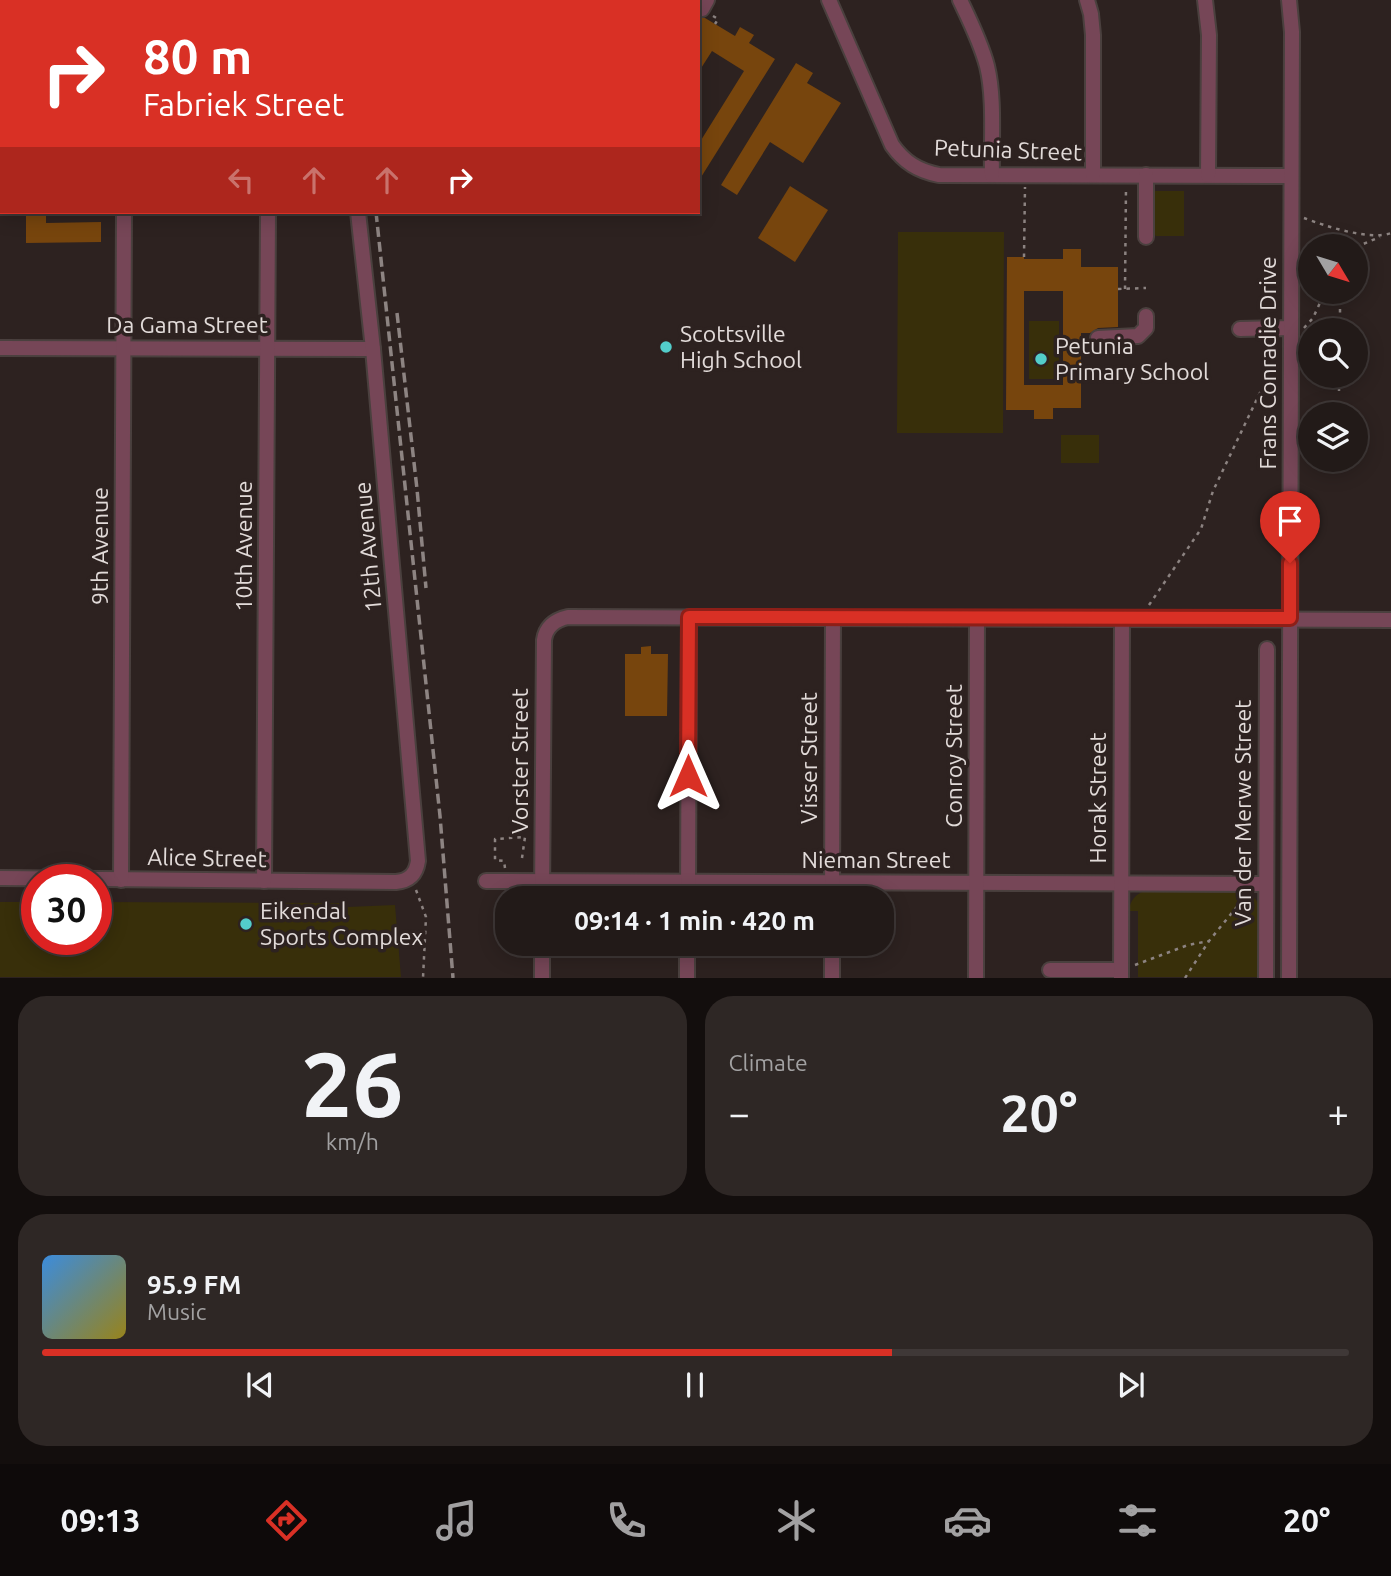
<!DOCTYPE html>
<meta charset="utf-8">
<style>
:root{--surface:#221a18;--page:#2e2725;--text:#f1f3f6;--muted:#a2a1a2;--line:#3f3837;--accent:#d93025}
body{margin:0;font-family:Ubuntu,sans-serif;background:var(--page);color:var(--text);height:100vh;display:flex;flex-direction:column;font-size:26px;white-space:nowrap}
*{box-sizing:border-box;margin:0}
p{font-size:23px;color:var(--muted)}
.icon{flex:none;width:38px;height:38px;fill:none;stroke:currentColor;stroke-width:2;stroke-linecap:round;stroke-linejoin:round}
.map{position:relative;height:978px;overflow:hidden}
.sheet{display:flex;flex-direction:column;gap:18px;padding:18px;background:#130e0d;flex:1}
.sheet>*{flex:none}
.banner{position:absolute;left:0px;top:0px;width:700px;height:214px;box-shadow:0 4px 18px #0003,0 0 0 2px var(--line);background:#d93025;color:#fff;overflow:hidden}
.needle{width:46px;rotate:128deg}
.tools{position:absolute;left:1298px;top:234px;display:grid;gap:14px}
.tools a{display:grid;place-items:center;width:70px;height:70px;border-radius:50%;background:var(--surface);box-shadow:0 4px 18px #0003,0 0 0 2px var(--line);font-size:35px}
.speed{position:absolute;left:21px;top:864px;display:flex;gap:14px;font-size:35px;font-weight:700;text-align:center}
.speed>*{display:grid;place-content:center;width:91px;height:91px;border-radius:50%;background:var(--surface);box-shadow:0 4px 18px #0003,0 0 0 2px var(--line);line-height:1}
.speed .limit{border:10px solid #d22;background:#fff;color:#111}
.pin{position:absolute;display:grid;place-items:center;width:60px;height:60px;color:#fff;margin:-72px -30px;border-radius:50% 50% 50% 0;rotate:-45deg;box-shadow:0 0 7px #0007}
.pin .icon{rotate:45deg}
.me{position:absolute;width:77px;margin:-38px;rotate:0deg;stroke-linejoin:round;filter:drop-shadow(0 0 5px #0008)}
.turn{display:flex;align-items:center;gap:24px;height:147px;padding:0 28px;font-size:32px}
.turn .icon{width:91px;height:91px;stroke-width:2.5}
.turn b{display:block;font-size:49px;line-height:60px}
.lanes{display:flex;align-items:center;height:66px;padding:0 28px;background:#0003;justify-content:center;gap:35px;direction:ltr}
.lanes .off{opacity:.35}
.big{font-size:52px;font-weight:700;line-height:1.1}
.sheet .tile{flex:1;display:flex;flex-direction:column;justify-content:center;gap:10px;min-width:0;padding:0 24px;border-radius:28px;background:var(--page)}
.sheet .dial{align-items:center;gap:0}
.dial b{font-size:91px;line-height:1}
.song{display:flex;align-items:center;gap:21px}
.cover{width:84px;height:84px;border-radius:10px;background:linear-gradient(135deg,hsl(210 70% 55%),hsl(50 70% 35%))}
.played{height:7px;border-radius:4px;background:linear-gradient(90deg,var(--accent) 65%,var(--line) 65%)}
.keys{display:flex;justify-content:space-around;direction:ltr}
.heat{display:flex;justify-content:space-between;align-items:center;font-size:38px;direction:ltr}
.sheet .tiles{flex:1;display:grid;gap:18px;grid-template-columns:1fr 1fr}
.tile:last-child{grid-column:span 2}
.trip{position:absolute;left:495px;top:886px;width:399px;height:70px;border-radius:28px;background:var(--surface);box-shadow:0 4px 18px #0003,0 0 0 2px var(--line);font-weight:700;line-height:70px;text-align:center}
.menu{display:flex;height:112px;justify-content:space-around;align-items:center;background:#0e0a0a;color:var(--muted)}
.menu .icon{width:49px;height:49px}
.menu .current{color:var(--accent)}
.menu b{font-size:32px;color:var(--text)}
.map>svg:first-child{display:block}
.green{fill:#382f0a}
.building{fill:#77450d;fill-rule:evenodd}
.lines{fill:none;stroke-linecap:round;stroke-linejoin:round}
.minor-casing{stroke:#4a403e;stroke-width:18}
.path{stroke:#8c8381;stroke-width:2.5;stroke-dasharray:3.5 5;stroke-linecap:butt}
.minor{stroke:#764657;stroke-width:14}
.rail{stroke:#8d8482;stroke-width:3.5;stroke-dasharray:10 5;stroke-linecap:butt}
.route-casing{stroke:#8d1f18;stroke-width:18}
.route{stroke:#d93025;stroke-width:12}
.poi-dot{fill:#53cdca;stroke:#2d2220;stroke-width:2.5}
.labels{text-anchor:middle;stroke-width:7;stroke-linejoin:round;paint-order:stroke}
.street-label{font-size:23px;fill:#e2dbd9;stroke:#2d2220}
.poi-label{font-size:23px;fill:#e2dbd9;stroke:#2d2220;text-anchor:start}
</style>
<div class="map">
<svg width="1391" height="978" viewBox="0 0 1391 978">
<rect width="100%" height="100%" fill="#2d2220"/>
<g class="green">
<polygon points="1154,191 1184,191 1184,236 1156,236 1151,231 1151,194"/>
<polygon points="898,232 1004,232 1003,433 897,433"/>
<rect x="1029" y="321" width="30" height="58"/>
<rect x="1061" y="435" width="38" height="28"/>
<path d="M1145,891H1243C1252,894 1257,898 1259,907V977H1138V911H1129C1130,901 1135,894 1145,891Z"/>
<polygon points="0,902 37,902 37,940 96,940 96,902 348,903 348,907 395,905 401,977 0,977"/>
</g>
<g class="building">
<polygon points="698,18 705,18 735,36 740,27 754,35 749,43 775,59 698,182 698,145 744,71 712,51 698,73"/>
<polygon points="796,63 813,73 807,83 841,103 803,163 770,142 737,195 721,185"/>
<polygon points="790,186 828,210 795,262 758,238"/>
<polygon points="26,212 46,212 46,223 101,222 101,242 26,243"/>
<path d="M1063,249H1081V267H1118V327L1098,328L1090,333H1081V408H1053V419H1034V410H1006L1007,257H1024V259H1063ZM1024,291H1063V385H1024Z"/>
<polygon points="651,646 651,654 668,654 667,716 625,716 625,654 641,654 641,647"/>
</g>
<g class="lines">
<g class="minor-casing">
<g id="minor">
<polyline points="334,0 334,2"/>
<path d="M829,0L892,145C904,162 918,171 939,175L1291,176"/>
<path d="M960,0C970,21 981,43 987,66C995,99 991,140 992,175"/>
<polyline points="1087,0 1091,14 1093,35 1093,175"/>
<polyline points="1205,0 1209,35 1208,175"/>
<polyline points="124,2 124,0"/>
<polyline points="702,9 707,0"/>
<polyline points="0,83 2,83"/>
<polyline points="1146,175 1146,237"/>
<polyline points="1240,329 1291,328"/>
<polyline points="1098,338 1138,336 1146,328 1146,316"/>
<polyline points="0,348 373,349"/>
<path d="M0,878L396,882C409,881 416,874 418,861L373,349L358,212"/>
<polyline points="121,880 124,212"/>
<polyline points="264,881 268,212"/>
<polyline points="486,881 1266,884"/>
<path d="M542,898L544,640C546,626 555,620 568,617L1391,620"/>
<polyline points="688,898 689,617"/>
<polyline points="832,898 833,618"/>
<polyline points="1050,970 1121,970"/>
<polyline points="542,978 542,943"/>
<polyline points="687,978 687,943"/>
<polyline points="832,978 832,943"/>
<polyline points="976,978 977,618"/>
<polyline points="1121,978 1122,619"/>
<polyline points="1266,978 1267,649"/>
<polyline points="1289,978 1292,32 1289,0"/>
</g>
</g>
<g class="path">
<polyline points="713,16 718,19 715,24"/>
<path d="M1304,218C1325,226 1370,241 1391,233"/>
<polyline points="1356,247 1380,237"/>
<polyline points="1024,257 1025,187"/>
<polyline points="1118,289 1146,288"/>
<polyline points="1125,289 1126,187"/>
<polyline points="1340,292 1340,331"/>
<polyline points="1304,328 1313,318 1325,292"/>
<polyline points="1339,391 1339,376"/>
<polyline points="1149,605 1201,529 1213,491 1256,401 1271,370 1278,362"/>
<polyline points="505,868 504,861 495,860 495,839 525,837 522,858"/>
<polyline points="416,890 426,917 423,978"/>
<polyline points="1135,965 1188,945 1209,941 1244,898"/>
<polyline points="1185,978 1209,941"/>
</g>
<use href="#minor" class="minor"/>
<g class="rail">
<polyline points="362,0 362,2"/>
<polyline points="376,212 440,816 453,978"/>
<polyline points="397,313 417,489 426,588"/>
</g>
</g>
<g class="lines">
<g class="route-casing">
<polyline id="route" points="688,776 689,617 1290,618 1290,563"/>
</g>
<use href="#route" class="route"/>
</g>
<g class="poi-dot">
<circle cx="666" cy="347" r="7"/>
<circle cx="1041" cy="359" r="7"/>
<circle cx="246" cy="924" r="7"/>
</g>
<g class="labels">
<g class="street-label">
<text transform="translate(1008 150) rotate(2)" y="8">Petunia Street</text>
<text x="187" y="333">Da Gama Street</text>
<text transform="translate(1268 363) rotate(-90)" y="8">Frans Conradie Drive</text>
<text transform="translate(100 546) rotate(-90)" y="8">9th Avenue</text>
<text transform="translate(244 546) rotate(-90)" y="8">10th Avenue</text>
<text transform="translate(368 547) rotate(-95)" y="8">12th Avenue</text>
<text transform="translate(954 756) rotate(-90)" y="8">Conroy Street</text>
<text transform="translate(809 758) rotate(-90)" y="8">Visser Street</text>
<text transform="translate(520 761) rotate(-90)" y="8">Vorster Street</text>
<text transform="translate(1098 798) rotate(-90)" y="8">Horak Street</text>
<text transform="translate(1243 813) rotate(-90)" y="8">Van der Merwe Street</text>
<text transform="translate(207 858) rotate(1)" y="8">Alice Street</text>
<text x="876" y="868">Nieman Street</text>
</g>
<g class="poi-label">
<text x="680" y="342">Scottsville<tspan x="680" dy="26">High School</tspan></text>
<text x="1055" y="354">Petunia<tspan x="1055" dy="26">Primary School</tspan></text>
<text x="260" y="919">Eikendal<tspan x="260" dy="26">Sports Complex</tspan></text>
</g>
</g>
</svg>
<div class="tools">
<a><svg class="needle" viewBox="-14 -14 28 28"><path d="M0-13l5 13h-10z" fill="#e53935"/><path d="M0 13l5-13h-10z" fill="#a2a1a2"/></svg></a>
<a><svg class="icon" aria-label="search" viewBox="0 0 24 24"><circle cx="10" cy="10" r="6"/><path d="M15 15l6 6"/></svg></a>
<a><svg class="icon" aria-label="layers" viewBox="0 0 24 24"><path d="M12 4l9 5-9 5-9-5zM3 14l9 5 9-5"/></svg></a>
</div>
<div class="speed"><div class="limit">30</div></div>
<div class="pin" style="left:1290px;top:563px;background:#d93025"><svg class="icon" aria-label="arrive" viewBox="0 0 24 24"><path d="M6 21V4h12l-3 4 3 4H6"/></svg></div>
<svg class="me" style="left:688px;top:776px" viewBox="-20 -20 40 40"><path d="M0-17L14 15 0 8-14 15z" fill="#d93025" stroke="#fff" stroke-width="4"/></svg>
<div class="trip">09:14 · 1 min · 420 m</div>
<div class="banner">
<div class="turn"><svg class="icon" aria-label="right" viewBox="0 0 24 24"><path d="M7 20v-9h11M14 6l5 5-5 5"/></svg><div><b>80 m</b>Fabriek Street</div></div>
<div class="lanes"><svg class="icon off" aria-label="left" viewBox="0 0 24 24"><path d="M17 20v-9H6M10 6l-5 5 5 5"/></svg><svg class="icon off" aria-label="ahead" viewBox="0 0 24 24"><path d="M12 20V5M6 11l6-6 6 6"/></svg><svg class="icon off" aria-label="ahead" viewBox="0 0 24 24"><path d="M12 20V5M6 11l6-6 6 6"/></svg><svg class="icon" aria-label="right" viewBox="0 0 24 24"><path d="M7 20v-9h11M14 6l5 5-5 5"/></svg></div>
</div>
</div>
<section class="sheet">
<div class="tiles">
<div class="tile dial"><b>26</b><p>km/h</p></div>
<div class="tile"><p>Climate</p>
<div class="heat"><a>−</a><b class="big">20°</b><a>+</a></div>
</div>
<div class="tile">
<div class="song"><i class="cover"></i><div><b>95.9 FM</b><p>Music</p></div></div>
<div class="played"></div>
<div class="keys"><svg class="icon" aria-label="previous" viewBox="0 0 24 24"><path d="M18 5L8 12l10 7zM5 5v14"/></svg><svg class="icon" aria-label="pause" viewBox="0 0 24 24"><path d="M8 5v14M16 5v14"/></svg><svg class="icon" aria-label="next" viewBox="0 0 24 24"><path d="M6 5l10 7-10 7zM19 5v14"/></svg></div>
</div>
</div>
</section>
<nav class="menu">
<b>09:13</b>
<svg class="icon current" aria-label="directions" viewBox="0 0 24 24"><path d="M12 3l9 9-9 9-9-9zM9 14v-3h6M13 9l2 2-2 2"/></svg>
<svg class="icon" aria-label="music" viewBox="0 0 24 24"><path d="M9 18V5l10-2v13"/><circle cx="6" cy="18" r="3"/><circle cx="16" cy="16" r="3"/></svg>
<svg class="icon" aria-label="phone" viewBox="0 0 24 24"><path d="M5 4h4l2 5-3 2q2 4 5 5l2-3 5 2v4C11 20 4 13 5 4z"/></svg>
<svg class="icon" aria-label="climate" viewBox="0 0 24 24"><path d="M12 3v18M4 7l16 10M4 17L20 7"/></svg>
<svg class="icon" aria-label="car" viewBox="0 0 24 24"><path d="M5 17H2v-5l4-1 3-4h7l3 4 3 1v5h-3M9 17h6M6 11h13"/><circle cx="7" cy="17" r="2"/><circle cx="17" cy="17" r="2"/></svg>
<svg class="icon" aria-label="filters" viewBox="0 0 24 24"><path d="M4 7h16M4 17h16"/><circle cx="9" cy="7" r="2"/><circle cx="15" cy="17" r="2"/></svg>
<b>20°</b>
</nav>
